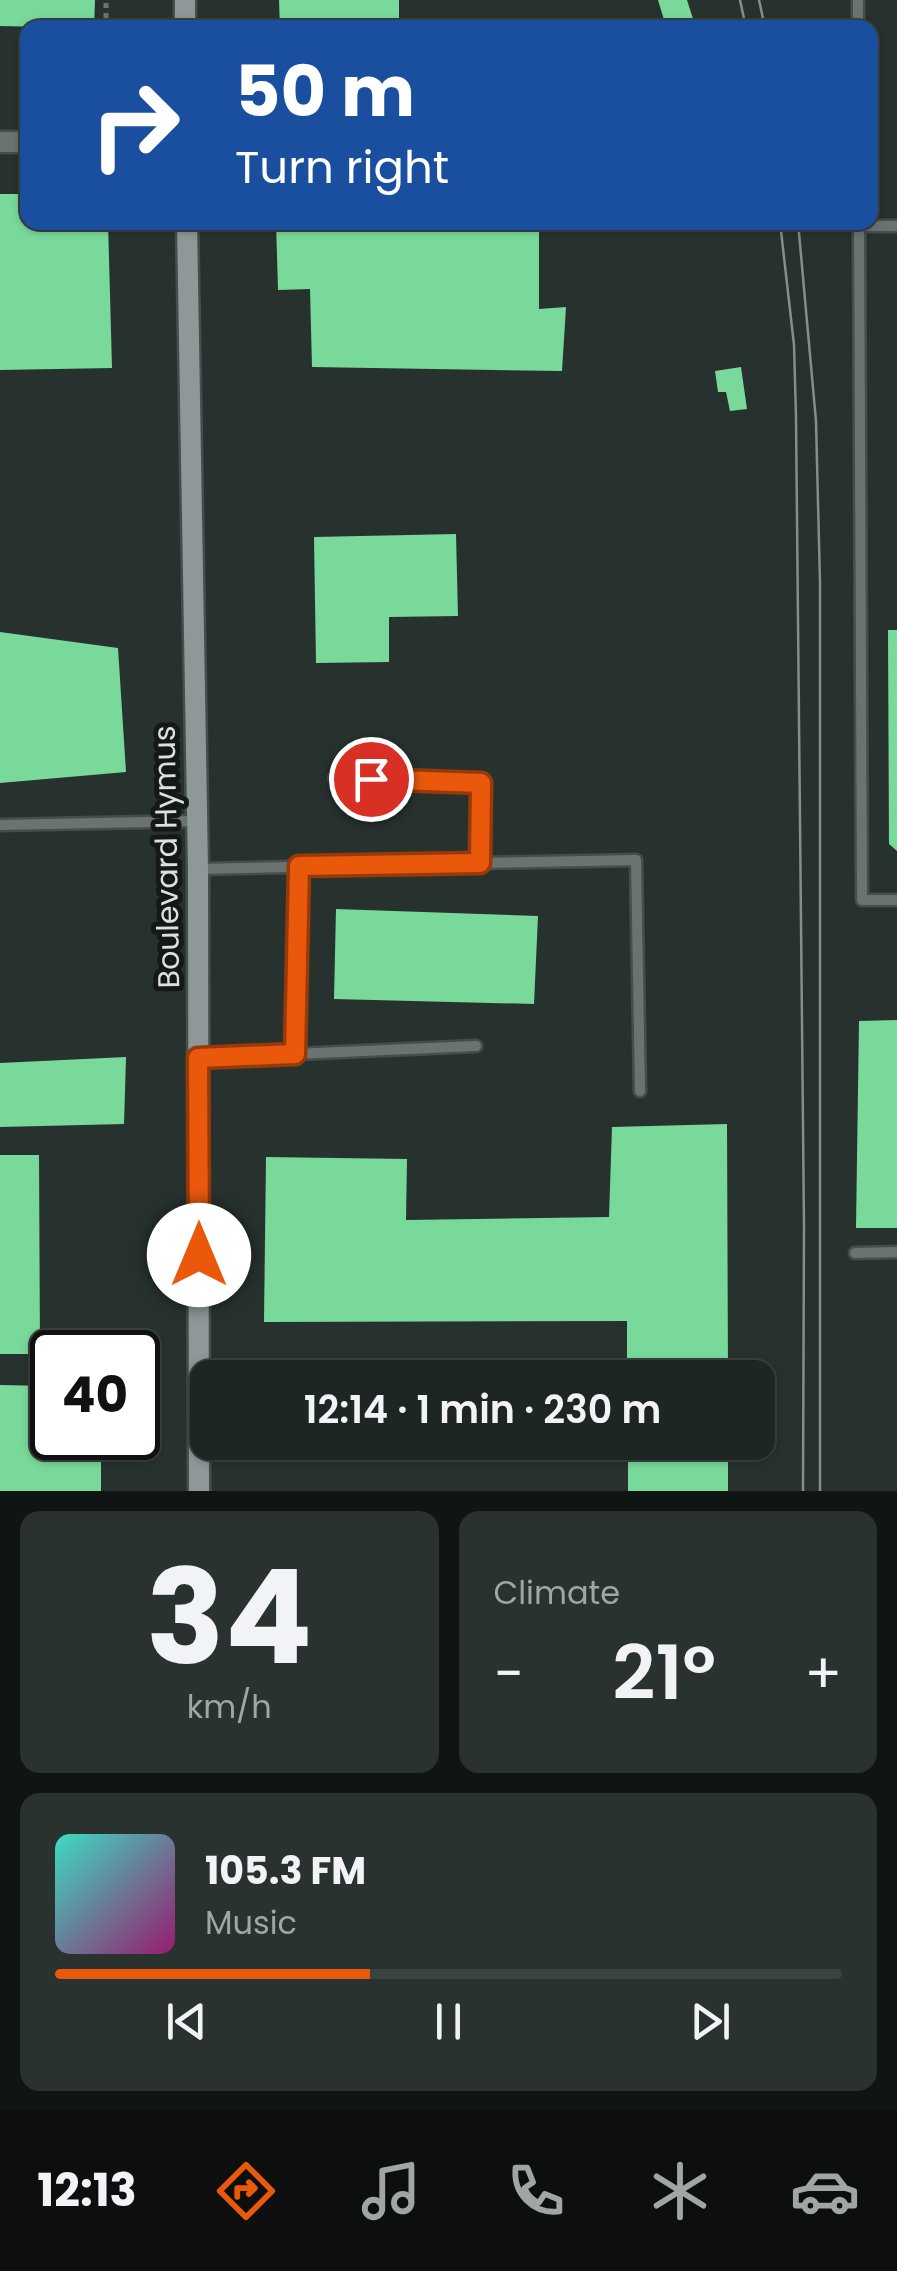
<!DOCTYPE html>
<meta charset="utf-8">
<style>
:root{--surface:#1d2623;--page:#2a3230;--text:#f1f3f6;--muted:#a0a5a6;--line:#3b4341;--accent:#ea580c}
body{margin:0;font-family:Poppins,sans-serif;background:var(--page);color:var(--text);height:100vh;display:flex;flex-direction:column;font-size:38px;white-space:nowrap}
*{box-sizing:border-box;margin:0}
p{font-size:32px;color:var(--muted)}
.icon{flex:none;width:55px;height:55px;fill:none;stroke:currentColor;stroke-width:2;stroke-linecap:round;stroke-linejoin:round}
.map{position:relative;height:1491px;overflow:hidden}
.sheet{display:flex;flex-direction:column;gap:20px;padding:20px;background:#101513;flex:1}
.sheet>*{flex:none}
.top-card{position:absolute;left:20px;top:20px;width:858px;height:210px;border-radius:20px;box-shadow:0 2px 8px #0004,0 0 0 2px var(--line);background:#1a4fa0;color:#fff;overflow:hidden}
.speed{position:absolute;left:30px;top:1330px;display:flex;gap:20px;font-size:50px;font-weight:700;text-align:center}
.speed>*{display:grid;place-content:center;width:130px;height:130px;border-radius:50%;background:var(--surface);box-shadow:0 2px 8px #0004,0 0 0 2px var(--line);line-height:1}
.speed .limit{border:5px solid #111;border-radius:15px;background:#fff;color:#111}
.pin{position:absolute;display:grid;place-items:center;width:85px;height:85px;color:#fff;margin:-42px;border:5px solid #fff;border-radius:50%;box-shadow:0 2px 10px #0007}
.me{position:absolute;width:110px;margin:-55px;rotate:0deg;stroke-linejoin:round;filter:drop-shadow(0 0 8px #0008)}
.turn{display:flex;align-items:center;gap:35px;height:210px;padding:0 50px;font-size:45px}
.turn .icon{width:130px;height:130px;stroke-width:2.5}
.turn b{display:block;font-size:70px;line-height:85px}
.big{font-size:75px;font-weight:600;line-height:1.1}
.sheet .widget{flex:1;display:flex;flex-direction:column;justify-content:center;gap:15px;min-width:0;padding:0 35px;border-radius:20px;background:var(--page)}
.sheet .dial{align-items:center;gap:0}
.dial b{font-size:130px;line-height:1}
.song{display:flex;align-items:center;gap:30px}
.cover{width:120px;height:120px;border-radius:15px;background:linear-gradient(135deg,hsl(170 70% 55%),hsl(320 70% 35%))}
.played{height:10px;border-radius:5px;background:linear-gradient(90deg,var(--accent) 40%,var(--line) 40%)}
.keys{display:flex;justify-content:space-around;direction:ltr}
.heat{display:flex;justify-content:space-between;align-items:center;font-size:55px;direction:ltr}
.sheet .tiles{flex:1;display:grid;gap:20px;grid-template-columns:1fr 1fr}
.widget:last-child{grid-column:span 2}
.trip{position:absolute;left:190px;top:1360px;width:585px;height:100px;border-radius:20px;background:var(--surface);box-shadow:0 2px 8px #0004,0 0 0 2px var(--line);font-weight:600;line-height:100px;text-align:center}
.dock{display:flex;height:160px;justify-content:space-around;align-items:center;background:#0c0f0e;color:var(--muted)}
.dock .icon{width:70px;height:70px}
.dock .selected{color:var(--accent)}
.dock b{font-size:45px;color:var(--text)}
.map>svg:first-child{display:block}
.building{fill:#79d99a}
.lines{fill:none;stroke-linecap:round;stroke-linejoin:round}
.lane-casing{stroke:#444e4b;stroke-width:15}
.street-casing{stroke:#444e4b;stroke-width:25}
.secondary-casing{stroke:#444e4b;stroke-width:25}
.path{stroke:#6a7471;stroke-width:5;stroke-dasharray:5 5;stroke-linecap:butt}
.lane{stroke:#6c7272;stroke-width:10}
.street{stroke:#6c7272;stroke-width:20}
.secondary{stroke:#8e9898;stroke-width:20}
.tram{stroke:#858e8c;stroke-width:2.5}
.route-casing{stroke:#983908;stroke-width:25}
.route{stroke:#ea580c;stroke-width:18}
.labels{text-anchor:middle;stroke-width:10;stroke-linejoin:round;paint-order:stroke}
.street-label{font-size:30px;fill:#dae1df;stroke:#141917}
</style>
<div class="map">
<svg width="897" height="1491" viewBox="0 0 897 1491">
<rect width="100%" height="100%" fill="#27322f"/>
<g class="building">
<polygon points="0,0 95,0 94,28 0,26"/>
<polygon points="279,0 399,0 399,22 665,23 658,0 687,0 696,28 280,28"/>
<polygon points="0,194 28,194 28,222 108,222 112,368 0,370"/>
<polygon points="276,222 539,222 539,309 566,307 562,371 312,367 310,289 278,290"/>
<polygon points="741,367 747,409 730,411 726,392 718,392 715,371"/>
<polygon points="456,534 458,616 389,617 389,662 316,663 314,537"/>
<polygon points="888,630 897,630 897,851 889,844"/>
<polygon points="0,632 118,648 126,772 0,783"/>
<polygon points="336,909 538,916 534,1004 334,999"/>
<polygon points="897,1020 897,1228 856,1228 859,1021"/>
<polygon points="126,1057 124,1124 0,1127 0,1063"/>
<polygon points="727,1124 728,1378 627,1378 627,1321 264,1322 266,1157 407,1159 406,1220 609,1217 612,1127"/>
<polygon points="0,1155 39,1155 40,1354 0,1354"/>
<polygon points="0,1385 52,1386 52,1438 129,1438 129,1448 101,1448 101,1491 0,1491"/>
<rect x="628" y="1442" width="100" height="49"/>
</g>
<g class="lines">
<g class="lane-casing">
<g id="lane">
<polyline points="858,0 858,28"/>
<polyline points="859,222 862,900 897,900"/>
<polyline points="859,226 897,226"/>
<polyline points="0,825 197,821"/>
<polyline points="480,863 636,860 640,1091"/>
<polyline points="199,869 480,863 481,783 334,778"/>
<polyline points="295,1054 476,1046"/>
<polyline points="199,1058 295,1054 299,866"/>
<polyline points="855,1253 897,1252"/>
</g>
</g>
<g class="street-casing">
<polyline id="street" points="0,142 28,142"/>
</g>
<g class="secondary-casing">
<g id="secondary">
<polyline points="185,0 185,28"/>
<polyline points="187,222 198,869 199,1491"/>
</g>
</g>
<polyline class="path" points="106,28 106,0"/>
<use href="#lane" class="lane"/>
<use href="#street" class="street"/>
<use href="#secondary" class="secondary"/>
<g class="tram">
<polyline points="740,0 746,28"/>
<polyline points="759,0 765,28"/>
<polyline points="780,222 794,345 796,417 804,1226 803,1491"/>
<polyline points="798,222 816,421 820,583 820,1491"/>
</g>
</g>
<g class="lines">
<g class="route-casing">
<polyline id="route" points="199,1255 198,1058 295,1054 299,866 480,863 481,783 371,779"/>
</g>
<use href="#route" class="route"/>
</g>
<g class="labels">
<g class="street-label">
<text transform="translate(167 857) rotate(-91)" y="10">Boulevard Hymus</text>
</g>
</g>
</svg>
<div class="speed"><div class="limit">40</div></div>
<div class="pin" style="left:371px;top:779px;background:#d93025"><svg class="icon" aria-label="arrive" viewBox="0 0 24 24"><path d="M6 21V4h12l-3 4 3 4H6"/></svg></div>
<svg class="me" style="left:199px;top:1255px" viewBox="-20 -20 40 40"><circle r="19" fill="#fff"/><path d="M0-13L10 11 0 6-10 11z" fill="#ea580c"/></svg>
<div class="trip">12:14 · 1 min · 230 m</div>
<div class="top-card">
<div class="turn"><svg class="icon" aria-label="right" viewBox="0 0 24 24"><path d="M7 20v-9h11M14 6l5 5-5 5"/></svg><div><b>50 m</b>Turn right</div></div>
</div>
</div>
<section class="sheet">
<div class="tiles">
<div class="widget dial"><b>34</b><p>km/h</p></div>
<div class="widget"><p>Climate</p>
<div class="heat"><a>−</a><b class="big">21°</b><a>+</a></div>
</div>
<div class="widget">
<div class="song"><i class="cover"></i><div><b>105.3 FM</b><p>Music</p></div></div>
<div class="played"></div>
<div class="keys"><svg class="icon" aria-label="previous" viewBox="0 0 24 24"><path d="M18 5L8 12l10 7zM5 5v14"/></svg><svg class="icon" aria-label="pause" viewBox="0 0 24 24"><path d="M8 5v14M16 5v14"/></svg><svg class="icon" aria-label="next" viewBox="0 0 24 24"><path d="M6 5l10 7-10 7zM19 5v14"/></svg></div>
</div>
</div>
</section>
<nav class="dock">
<b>12:13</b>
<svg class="icon selected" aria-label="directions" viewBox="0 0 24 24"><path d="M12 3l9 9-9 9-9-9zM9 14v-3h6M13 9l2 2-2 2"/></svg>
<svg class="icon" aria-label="music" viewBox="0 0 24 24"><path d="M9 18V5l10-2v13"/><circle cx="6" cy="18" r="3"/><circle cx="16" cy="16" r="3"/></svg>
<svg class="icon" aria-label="phone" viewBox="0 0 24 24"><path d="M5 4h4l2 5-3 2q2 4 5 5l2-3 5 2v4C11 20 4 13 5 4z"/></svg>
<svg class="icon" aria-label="climate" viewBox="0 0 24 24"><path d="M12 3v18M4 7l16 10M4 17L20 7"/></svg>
<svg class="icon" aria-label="car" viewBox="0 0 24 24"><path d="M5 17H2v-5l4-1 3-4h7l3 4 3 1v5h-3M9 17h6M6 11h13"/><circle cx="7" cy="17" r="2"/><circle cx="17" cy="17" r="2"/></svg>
</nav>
